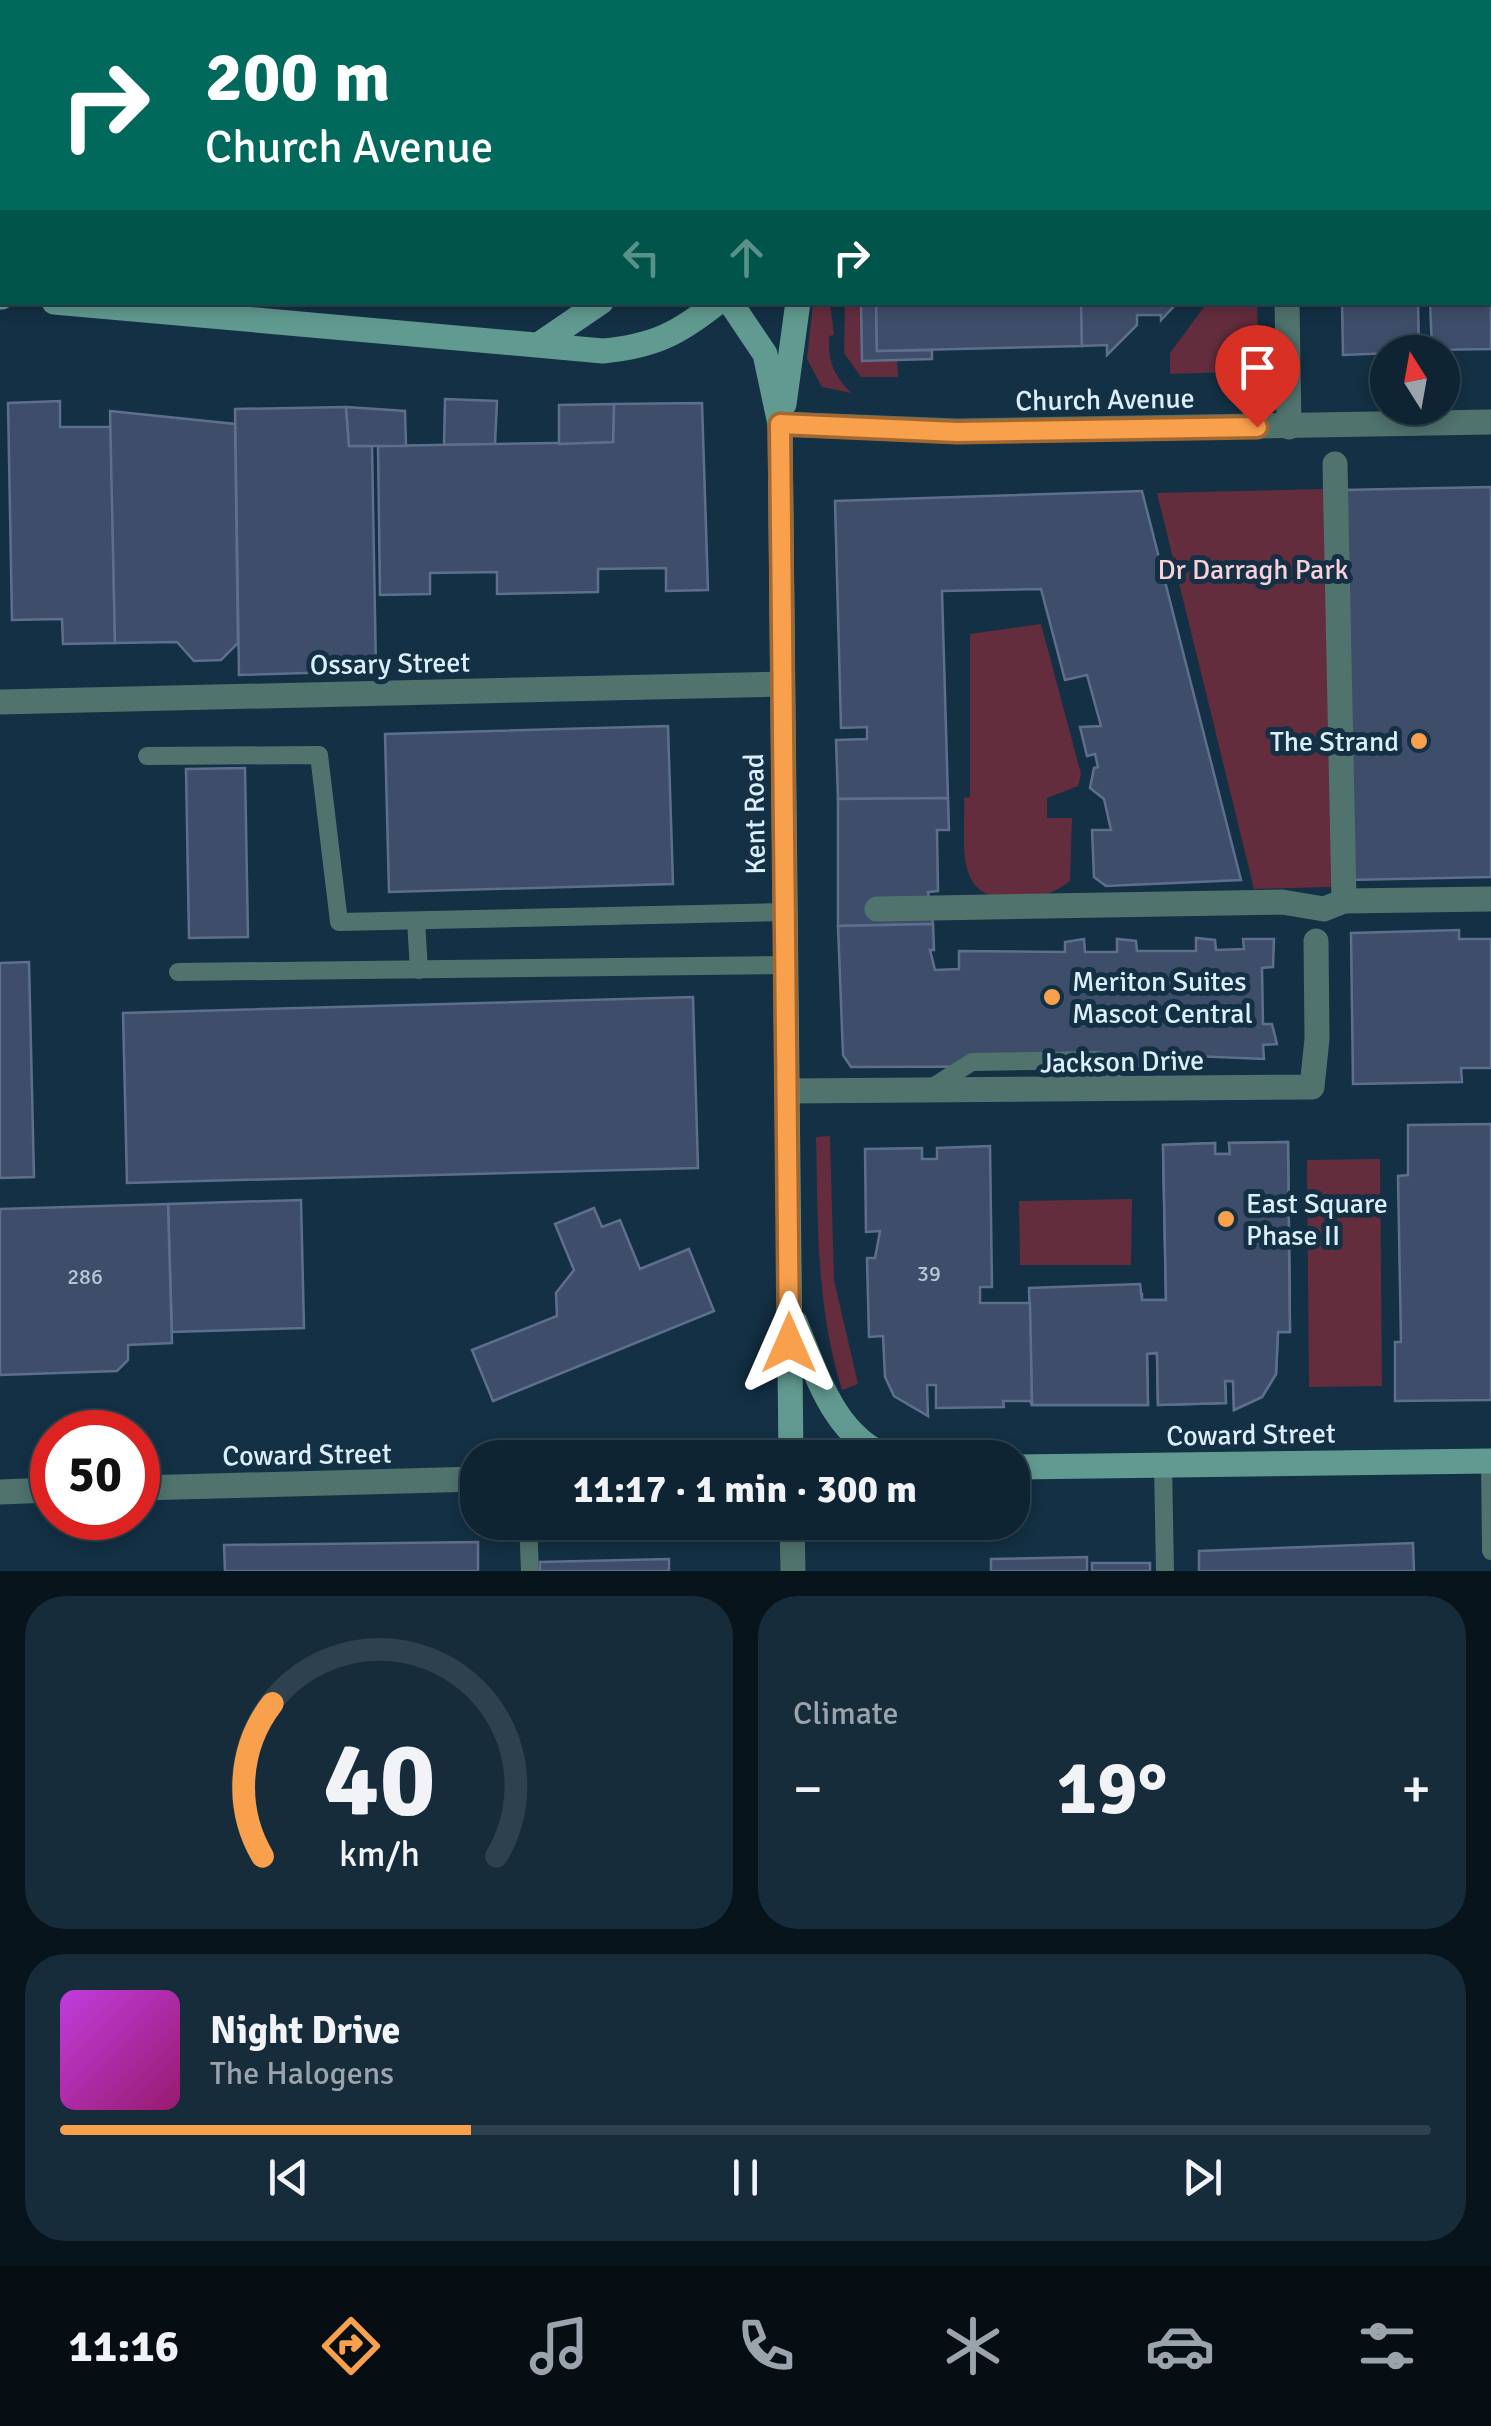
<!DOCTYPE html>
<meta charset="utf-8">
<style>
:root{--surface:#0e2433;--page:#172c3b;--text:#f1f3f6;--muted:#9ba4ac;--line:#2e414e;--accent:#f8a04b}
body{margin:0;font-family:Signika,sans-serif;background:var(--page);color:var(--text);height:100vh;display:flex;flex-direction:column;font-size:38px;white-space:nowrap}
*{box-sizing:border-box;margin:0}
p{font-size:32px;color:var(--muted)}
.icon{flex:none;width:55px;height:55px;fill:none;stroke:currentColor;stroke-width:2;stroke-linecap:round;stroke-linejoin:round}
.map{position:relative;height:1571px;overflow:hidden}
.drawer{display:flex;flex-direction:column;gap:25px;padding:25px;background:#08141c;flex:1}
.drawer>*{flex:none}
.guide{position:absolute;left:0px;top:0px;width:1492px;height:305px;box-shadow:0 5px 15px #0003,0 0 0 2px var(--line);background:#00695c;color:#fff;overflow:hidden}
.needle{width:65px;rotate:349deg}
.tools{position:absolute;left:1370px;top:335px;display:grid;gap:20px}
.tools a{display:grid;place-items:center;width:90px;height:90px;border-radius:50%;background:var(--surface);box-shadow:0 5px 15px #0003,0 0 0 2px var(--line);font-size:50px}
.speed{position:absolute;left:30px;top:1410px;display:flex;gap:20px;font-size:50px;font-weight:700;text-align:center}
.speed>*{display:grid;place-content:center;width:130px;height:130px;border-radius:50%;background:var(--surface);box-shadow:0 5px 15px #0003,0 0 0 2px var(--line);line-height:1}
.speed .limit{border:15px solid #d22;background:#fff;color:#111}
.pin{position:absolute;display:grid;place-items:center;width:85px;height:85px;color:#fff;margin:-102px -42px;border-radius:50% 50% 50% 0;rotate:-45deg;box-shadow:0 0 10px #0007}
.pin .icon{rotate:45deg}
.me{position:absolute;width:110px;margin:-55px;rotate:0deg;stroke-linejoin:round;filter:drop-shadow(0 0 8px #0008)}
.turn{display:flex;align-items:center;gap:35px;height:210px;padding:0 40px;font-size:45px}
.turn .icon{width:130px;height:130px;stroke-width:2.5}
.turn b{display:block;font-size:70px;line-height:85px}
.lanes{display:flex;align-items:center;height:95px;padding:0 40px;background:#0003;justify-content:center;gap:50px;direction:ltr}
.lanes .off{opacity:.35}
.big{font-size:75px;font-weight:700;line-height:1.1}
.drawer .card{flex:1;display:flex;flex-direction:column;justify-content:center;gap:15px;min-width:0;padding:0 35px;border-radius:40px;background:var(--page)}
.drawer .dial{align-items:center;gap:0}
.dial svg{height:260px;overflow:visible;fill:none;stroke:var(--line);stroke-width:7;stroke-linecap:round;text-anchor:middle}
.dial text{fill:var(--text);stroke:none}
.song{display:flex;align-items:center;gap:30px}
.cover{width:120px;height:120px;border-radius:15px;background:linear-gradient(135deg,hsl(290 70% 55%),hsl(320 70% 35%))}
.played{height:10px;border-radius:5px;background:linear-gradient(90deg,var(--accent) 30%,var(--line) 30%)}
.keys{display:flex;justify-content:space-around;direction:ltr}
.heat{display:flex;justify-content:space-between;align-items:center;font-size:55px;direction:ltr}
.drawer .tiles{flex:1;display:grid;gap:25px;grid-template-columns:1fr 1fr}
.card:last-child{grid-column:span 2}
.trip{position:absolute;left:460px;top:1440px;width:570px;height:100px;border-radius:40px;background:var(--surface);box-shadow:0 5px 15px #0003,0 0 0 2px var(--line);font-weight:700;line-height:100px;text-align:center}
.tabs{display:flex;height:160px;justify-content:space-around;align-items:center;background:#060e14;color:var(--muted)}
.tabs .icon{width:70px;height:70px}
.tabs .on{color:var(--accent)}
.tabs b{font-size:45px;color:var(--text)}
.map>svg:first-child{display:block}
.green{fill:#642d3e}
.building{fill:#3e4d69;stroke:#5e6f8d;stroke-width:2.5}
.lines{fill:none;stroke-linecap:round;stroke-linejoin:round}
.service{stroke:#50736d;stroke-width:18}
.pedestrian{stroke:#50736d;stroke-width:25}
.minor{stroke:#50736d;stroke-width:25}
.secondary{stroke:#619a90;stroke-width:25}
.route-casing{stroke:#a16831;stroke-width:25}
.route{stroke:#f8a04b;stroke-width:18}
.poi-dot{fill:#f8a04b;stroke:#133044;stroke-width:4}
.labels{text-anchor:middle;stroke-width:10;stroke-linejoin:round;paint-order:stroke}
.number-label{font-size:22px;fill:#b5c6d6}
.street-label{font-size:28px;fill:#ddeefb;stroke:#133044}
.park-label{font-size:28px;fill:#fad0da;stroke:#133044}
.poi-label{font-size:28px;fill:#ddeefb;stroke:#133044;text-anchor:start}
</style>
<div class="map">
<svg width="1491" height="1571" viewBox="0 0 1491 1571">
<rect width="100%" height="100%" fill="#133044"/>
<g class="green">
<path d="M813,303H830L834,335L829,336C828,365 834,374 851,393L822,387L807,359Z"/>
<polygon points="845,303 861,303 862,360 897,360 898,377 861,377 844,353"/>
<polygon points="1207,303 1257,303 1259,371 1170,374 1170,353"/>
<polygon points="1325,489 1332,887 1254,889 1157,493"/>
<path d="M1041,624L1081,774L1078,786L1047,798V818H1072L1070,881C1050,896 1037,897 1012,898C952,900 966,841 964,798L970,797V634Z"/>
<path d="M830,1136L834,1280L858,1384L842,1390C816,1307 818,1223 816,1137Z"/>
<polygon points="1380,1159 1382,1386 1309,1387 1307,1160"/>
<polygon points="1132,1199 1131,1265 1020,1265 1019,1201"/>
</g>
<g class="building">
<polygon points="0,0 100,2 2,2 0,178"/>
<rect x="149" y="0" width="463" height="2"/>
<rect x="869" y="0" width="208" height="2"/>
<polygon points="1416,0 1491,0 1491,106 1490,2"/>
<polygon points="1491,268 1491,349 1432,350 1430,302 1490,302"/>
<polygon points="861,302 876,302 877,351 932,350 932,359 862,361"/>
<polygon points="876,302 1081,302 1082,346 877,351"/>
<polygon points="1081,302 1178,302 1161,320 1161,315 1137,315 1137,325 1107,355 1107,345 1082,346"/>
<polygon points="1342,302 1418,302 1419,352 1343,355"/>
<polygon points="445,399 497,401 495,444 444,445"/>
<polygon points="60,401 60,427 111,427 115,643 63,644 62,619 12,620 8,403"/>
<polygon points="702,403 708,590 666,591 666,568 598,569 598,592 497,594 497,572 430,573 430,594 380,595 378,446 613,442 614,404"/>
<polygon points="614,404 613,442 559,444 559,405"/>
<polygon points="346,407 349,446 372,446 376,671 239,675 235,409"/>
<polygon points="346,407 405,411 406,446 349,446"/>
<polygon points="110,411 235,424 238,643 221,660 194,661 177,642 115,643"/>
<polygon points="1491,487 1491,877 1349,880 1343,490"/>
<polygon points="1142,491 1241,880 1106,886 1094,877 1092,830 1111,830 1104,799 1090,788 1094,768 1098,767 1095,754 1087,756 1080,727 1101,726 1087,675 1065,680 1041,589 942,591 948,798 838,799 836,740 867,739 867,727 841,728 835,501"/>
<polygon points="668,726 673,884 389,892 385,734"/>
<polygon points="245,768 248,937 189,938 186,769"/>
<polygon points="948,798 949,830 937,830 938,891 928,892 933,924 838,926 838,799"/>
<polygon points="933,924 934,950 930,950 935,970 959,969 959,951 1065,952 1065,942 1084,939 1085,952 1117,952 1117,939 1136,941 1137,951 1196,951 1196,938 1215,940 1216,950 1244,949 1243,939 1274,939 1273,967 1262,968 1263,1024 1272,1024 1277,1044 1263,1045 1264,1059 1168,1055 1168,1066 851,1067 843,1055 838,926"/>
<polygon points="1459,930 1459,939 1491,939 1491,1068 1461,1068 1462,1082 1353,1084 1351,933"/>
<polygon points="29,962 34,1177 0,1178 0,963"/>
<polygon points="693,997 698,1168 127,1183 123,1013"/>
<polygon points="1491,1124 1491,1400 1395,1401 1395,1342 1401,1342 1398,1176 1408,1175 1408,1125"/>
<polygon points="1288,1142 1290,1332 1278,1332 1276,1374 1262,1397 1234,1410 1233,1381 1225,1381 1226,1403 1158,1405 1157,1353 1147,1354 1148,1405 1032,1405 1030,1303 1038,1303 1038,1296 1142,1294 1142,1300 1166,1300 1163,1145 1215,1143 1215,1154 1230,1154 1229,1143"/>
<polygon points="1288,1142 1290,1332 1278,1332 1276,1374 1262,1397 1234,1410 1233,1381 1225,1381 1226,1403 1158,1405 1157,1353 1147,1354 1148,1405 1032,1405 1029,1288 1140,1284 1142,1300 1166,1300 1163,1145 1215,1143 1215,1154 1230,1154 1229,1143"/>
<polygon points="990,1146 992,1287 980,1287 980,1303 1030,1303 1032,1405 1030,1401 1003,1401 1004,1407 936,1408 936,1385 927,1385 928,1416 894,1396 885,1377 883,1336 869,1337 867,1258 875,1258 880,1231 866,1232 865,1149 922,1148 922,1159 937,1159 937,1148"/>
<polygon points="301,1200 304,1328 172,1332 168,1204"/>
<polygon points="168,1204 172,1343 128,1345 128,1360 117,1371 0,1375 0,1209"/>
<polygon points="594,1208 602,1227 620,1220 640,1269 689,1249 714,1311 493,1401 472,1350 557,1316 556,1293 574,1270 555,1224"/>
<polygon points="478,1542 478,1571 225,1571 224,1545"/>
<polygon points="1413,1543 1414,1571 1199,1571 1199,1551"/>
<polygon points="1087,1557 1087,1571 991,1571 991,1559"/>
<polygon points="669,1559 669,1571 540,1571 540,1562"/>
<rect x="1092" y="1563" width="58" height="8"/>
</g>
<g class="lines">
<g class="service">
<polyline points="137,0 137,2"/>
<polyline points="147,756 319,755 339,922 786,912"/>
<polyline points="416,921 419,970"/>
<polyline points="178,972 787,965"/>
<polyline points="928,1090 972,1062 1099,1060 1115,1070 1116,1092"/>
<polyline points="1490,1461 1491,1551"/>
<polyline points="1163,1465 1165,1571"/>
<polyline points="528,1522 530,1571"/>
</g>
<g class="pedestrian">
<polyline points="1335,464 1344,901"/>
<polyline points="877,909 1282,902 1324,909 1344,901 1491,899"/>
</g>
<g class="minor">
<polyline points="1282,0 1282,2"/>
<polyline points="1287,302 1289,427"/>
<polyline points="780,424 957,431 1491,422"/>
<polyline points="0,702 782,684"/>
<polyline points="788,1091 1312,1087 1317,1039 1316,941"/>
<polyline points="138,1488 478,1479"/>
<polyline points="0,1492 52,1490"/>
<polyline points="792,1522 793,1571"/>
</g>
<g class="secondary">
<polyline points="808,0 808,2"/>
<polyline points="764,2 764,0"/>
<polyline points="0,297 2,297"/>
<path d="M54,302L603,351C654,346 678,334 718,302"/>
<polyline points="730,302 765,354 780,424 791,1458"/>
<polyline points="541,343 601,302"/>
<polyline points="784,404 798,302"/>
<path d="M795,1322C817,1374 833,1436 890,1458"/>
<polyline points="1012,1467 1491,1461"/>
</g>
</g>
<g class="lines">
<g class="route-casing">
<polyline id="route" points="789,1343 780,424 957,432 1257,427"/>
</g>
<use href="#route" class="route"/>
</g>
<g class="poi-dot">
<circle cx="1419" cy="741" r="10"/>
<circle cx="1052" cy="997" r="10"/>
<circle cx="1226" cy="1219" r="10"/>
</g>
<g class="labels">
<g class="number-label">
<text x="929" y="1281">39</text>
<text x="85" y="1284">286</text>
</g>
<g class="street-label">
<text transform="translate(1105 399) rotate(-1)" y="10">Church Avenue</text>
<text transform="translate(390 663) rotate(-1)" y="10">Ossary Street</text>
<text transform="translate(754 814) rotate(-91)" y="10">Kent Road</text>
<text transform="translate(1122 1061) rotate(-1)" y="10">Jackson Drive</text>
<text transform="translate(1251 1434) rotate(-1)" y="10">Coward Street</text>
<text transform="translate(307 1454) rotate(-1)" y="10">Coward Street</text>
</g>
<g class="park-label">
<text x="1253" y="579">Dr Darragh Park</text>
</g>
<g class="poi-label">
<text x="1399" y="751" text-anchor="end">The Strand</text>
<text x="1072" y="991">Meriton Suites<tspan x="1072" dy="32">Mascot Central</tspan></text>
<text x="1246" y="1213">East Square<tspan x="1246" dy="32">Phase II</tspan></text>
</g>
</g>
</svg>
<div class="tools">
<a><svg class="needle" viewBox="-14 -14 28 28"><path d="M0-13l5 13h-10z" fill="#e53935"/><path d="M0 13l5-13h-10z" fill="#9ba4ac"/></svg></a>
</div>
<div class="speed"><div class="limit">50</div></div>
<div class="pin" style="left:1257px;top:427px;background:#d93025"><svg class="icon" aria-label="arrive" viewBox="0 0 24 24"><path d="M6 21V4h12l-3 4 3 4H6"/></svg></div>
<svg class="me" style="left:789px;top:1343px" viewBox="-20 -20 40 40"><path d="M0-17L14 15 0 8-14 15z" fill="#f8a04b" stroke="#fff" stroke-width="4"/></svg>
<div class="trip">11:17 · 1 min · 300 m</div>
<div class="guide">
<div class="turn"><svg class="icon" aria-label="right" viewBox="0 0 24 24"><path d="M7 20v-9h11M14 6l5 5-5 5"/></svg><div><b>200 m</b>Church Avenue</div></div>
<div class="lanes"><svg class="icon off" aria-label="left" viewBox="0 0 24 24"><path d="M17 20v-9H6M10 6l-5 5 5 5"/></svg><svg class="icon off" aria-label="ahead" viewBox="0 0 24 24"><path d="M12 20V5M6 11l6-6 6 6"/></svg><svg class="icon" aria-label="right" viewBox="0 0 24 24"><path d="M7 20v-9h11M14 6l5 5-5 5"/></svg></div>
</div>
</div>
<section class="drawer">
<div class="tiles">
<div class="card dial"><svg viewBox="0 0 100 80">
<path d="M14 69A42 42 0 1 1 86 69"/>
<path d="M14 69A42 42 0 0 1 17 22" stroke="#f8a04b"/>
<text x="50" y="56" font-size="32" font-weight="700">40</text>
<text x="50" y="72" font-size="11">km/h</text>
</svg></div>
<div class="card"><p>Climate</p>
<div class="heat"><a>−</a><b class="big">19°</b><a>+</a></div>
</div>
<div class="card">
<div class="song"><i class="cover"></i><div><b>Night Drive</b><p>The Halogens</p></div></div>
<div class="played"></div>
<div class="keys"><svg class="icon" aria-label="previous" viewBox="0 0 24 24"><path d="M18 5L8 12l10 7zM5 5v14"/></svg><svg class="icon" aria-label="pause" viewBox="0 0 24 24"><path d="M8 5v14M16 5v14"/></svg><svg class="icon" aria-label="next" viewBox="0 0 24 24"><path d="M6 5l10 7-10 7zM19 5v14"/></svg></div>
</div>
</div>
</section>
<nav class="tabs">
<b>11:16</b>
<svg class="icon on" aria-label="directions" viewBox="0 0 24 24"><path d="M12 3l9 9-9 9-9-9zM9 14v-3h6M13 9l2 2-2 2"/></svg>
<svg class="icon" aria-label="music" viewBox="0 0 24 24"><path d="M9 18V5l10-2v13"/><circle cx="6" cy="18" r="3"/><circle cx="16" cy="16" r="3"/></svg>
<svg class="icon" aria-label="phone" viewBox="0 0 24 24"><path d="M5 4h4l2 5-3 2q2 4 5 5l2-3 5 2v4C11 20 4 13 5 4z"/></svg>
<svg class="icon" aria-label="climate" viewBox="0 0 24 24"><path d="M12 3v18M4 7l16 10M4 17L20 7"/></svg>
<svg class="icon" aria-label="car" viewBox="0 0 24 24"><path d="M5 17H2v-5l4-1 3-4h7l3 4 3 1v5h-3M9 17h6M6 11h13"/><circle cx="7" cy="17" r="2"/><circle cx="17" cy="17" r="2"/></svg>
<svg class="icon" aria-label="filters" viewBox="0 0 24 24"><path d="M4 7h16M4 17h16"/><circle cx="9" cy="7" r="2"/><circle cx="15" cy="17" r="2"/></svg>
</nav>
